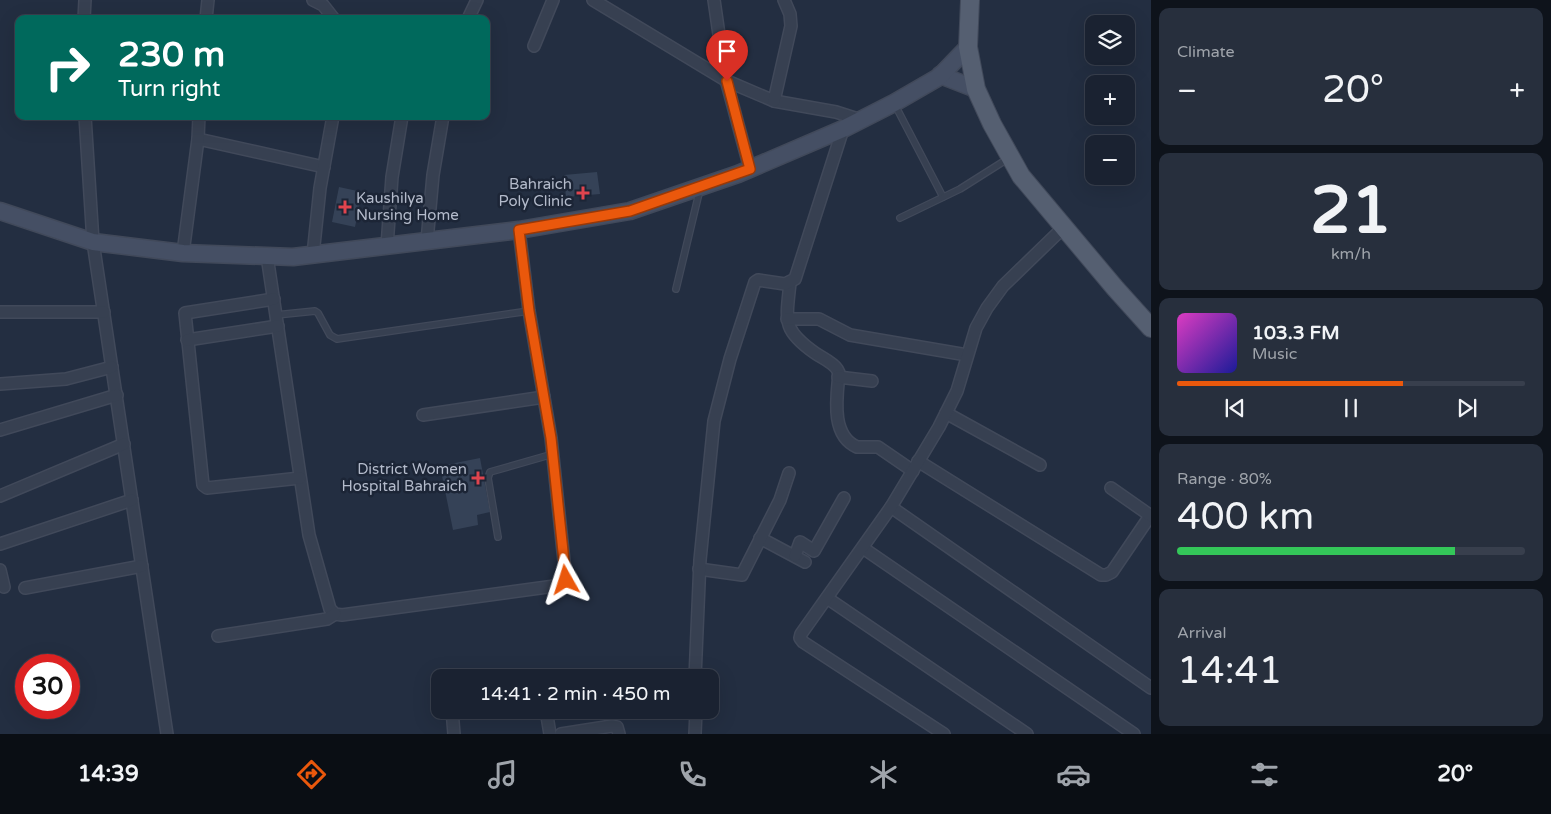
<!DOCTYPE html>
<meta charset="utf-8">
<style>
:root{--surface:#1a2231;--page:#272f3d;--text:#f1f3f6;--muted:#9fa4ab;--line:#383f4d;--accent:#ea580c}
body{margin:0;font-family:"Varela Round",sans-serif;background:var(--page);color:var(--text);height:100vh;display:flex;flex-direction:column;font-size:19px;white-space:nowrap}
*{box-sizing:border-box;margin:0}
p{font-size:16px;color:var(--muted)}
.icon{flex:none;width:28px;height:28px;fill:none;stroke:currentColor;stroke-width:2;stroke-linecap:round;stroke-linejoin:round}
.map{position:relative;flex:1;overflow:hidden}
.panel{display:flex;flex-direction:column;gap:8px;padding:8px;background:#0e131b;width:400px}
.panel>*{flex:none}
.hud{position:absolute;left:15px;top:15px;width:475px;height:105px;border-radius:10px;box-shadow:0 5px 20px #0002,0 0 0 1px var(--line);background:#00695c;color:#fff;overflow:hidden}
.fabs{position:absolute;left:1085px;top:15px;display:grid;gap:10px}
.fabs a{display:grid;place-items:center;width:50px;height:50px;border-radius:10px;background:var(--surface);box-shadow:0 5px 20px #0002,0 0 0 1px var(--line);font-size:25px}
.speed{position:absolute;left:15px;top:654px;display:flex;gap:10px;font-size:25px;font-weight:700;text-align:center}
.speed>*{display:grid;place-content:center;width:65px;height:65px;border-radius:50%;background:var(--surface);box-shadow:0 5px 20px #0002,0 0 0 1px var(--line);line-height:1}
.speed .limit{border:8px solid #d22;background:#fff;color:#111}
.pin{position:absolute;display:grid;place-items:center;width:42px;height:42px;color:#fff;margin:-51px -21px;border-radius:50% 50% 50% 0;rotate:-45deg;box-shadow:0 0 5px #0007}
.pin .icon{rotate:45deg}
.me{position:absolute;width:55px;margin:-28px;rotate:354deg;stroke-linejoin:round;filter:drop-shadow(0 0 4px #0008)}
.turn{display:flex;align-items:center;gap:18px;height:105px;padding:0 20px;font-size:22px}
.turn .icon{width:65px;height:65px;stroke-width:2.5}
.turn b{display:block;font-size:35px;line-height:42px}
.big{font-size:38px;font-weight:600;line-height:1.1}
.panel .card{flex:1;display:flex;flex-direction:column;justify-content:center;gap:8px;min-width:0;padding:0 18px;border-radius:10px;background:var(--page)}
.panel .dial{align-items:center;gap:0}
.dial b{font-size:65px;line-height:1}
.song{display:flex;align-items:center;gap:15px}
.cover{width:60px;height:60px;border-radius:8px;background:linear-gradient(135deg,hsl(310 70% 55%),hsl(240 70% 35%))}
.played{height:5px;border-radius:2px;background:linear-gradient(90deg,var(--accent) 65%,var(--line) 65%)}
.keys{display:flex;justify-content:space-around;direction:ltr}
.heat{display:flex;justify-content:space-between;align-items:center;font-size:28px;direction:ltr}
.charge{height:8px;border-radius:4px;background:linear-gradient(90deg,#34c759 80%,var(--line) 0)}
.trip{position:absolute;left:431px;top:669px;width:288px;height:50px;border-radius:10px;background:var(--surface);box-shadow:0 5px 20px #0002,0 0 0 1px var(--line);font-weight:600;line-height:50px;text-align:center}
.menu{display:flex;height:80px;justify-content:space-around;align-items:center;background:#0a0e14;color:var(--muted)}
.menu .icon{width:35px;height:35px}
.menu .current{color:var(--accent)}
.menu b{font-size:22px;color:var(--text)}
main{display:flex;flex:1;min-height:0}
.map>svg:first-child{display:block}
.building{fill:#354257}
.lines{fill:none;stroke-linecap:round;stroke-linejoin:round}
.lane-casing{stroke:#41495a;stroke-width:8}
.street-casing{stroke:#41495a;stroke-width:14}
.secondary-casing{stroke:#41495a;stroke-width:19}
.primary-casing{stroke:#41495a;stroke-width:20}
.lane{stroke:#374051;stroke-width:5.5}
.street{stroke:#374051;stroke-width:11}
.secondary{stroke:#454f64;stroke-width:16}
.primary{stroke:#555f71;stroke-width:18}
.route-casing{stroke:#983908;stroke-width:12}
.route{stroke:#ea580c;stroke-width:9}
.health-dot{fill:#e0444e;stroke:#1c2536;stroke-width:2}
.labels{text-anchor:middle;stroke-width:5;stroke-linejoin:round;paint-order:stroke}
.poi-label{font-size:15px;fill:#b4bbcb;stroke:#1c2536;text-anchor:end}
</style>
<main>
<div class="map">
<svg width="1151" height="734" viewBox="0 0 1151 734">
<rect width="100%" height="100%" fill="#232e41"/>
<g class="building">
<polygon points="597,172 600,194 566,197 564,175"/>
<polygon points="339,187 362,192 355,227 332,222"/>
<polygon points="480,458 490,512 477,515 478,525 453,530 440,466"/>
</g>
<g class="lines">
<g class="lane-casing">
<g id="lane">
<polyline points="894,103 943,197"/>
<polyline points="900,218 960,189 1009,158"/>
<polyline points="676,289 700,189"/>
<polyline points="276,315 315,311 318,313 330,335 337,339 529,311"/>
<polyline points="498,537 488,478 490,472 553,454"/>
</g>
</g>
<g class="street-casing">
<g id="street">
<polyline points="313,0 323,5 334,19"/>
<polyline points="593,0 727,81 774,101 836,112 861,120"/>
<polyline points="714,0 725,76 750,169"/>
<polyline points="84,19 85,0"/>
<polyline points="206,19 208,0"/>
<polyline points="468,19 477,0"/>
<polyline points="534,46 553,0"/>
<polyline points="774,101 791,26 790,14 784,0"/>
<polyline points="85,116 93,242 167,734"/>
<polyline points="198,139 324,167"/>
<polyline points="427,241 433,175 443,116"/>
<polyline points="387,246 392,177 402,116"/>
<polyline points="183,253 198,139 199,116"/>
<polyline points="313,255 320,188 333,116"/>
<polyline points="267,256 309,535 330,609 335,614 342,615 562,585 566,580 551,438 529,311 519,230"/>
<path d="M790,283C786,321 782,330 815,353C822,358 832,362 837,369L839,373C837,396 830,435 857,447H878L913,471"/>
<polyline points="274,299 185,313 203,485 207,488 300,478"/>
<polyline points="0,312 104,312"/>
<polyline points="787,319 819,319 850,335 967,355"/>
<polyline points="187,340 278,326"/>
<polyline points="838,377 872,381"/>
<polyline points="0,384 66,379 112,367"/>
<polyline points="946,413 1040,465"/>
<polyline points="423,415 544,397"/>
<polyline points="0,430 117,395"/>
<polyline points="918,461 1101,575 1106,575 1112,572 1150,516"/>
<polyline points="1111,488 1151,516"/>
<polyline points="0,496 124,444"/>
<polyline points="891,507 1151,688"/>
<polyline points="760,538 805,562"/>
<polyline points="0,544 132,500"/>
<polyline points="863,548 1134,734"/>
<polyline points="795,556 800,542 814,551 844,498"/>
<polyline points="699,569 742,575 780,500 789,473"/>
<polyline points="0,570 4,587"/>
<polyline points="25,588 142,566"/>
<polyline points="827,598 1027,734"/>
<polyline points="218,636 327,619 335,614"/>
<polyline points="695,678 700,560 714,421 730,359 755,282 758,280 785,284 795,279 843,129"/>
<polyline points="452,710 454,734"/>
<polyline points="546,710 550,734"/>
<polyline points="561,734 612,726 617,727 619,734"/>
<polyline points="695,734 696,710"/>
<polyline points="944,734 803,642 800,638 801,634 891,507 939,427 957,391 976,328 987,308 1003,286 1064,227"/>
</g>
</g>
<g class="secondary-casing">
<g id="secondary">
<polyline points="940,75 976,89"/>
<polyline points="0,211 93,242 183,253 293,257 519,230 630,211 738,174 843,129 894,103 939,77 968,47"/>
</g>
</g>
<g class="primary-casing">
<polyline id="primary" points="970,0 968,47 976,89 992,124 1021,176 1115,288 1151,328"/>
</g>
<use href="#lane" class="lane"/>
<use href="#street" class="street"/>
<use href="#secondary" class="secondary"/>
<use href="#primary" class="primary"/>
</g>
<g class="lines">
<g class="route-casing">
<polyline id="route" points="566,580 551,438 529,311 519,230 630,211 750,169 727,81"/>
</g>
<use href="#route" class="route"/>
</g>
<g class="health-dot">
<path d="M580.5 185.5h5v5h5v5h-5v5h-5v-5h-5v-5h5z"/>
<path d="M342.5 199.5h5v5h5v5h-5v5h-5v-5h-5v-5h5z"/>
<path d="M475.5 470.5h5v5h5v5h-5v5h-5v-5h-5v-5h5z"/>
</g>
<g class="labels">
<g class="poi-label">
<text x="572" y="189">Bahraich<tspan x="572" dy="17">Poly Clinic</tspan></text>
<text x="356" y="203" text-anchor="start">Kaushilya<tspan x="356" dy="17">Nursing Home</tspan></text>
<text x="467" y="474">District Women<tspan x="467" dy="17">Hospital Bahraich</tspan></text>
</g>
</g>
</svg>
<div class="fabs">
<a><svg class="icon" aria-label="layers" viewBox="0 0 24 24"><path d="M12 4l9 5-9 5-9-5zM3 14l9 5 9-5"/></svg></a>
<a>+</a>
<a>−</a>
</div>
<div class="speed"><div class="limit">30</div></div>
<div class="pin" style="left:727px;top:81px;background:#d93025"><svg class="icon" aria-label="arrive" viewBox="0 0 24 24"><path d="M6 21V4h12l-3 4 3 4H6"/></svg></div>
<svg class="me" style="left:566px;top:580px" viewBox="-20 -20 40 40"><path d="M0-17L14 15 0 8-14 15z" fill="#ea580c" stroke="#fff" stroke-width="4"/></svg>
<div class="trip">14:41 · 2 min · 450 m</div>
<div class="hud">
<div class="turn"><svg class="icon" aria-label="right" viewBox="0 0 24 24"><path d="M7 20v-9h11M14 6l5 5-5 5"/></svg><div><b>230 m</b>Turn right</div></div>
</div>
</div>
<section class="panel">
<div class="card"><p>Climate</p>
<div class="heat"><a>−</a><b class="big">20°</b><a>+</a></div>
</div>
<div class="card dial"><b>21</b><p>km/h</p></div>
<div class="card">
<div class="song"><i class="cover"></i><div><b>103.3 FM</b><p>Music</p></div></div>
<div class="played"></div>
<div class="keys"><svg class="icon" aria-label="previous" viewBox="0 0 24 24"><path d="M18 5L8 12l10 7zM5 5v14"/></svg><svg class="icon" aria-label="pause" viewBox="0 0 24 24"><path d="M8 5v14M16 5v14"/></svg><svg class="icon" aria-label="next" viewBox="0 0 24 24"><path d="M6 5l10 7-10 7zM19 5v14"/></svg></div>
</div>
<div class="card"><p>Range · 80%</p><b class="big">400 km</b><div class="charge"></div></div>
<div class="card"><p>Arrival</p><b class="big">14:41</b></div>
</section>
</main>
<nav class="menu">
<b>14:39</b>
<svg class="icon current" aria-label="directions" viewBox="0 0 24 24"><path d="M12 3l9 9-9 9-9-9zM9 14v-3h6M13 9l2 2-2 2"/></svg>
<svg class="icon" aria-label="music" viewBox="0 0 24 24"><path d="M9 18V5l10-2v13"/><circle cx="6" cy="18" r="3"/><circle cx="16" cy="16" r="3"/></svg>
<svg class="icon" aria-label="phone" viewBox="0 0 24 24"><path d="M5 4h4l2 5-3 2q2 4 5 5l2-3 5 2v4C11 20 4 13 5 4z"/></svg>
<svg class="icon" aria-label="climate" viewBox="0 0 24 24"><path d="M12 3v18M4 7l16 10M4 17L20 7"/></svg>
<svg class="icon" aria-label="car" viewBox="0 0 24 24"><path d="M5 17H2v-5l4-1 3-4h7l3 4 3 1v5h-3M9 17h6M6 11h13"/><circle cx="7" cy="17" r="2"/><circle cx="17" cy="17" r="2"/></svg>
<svg class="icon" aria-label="filters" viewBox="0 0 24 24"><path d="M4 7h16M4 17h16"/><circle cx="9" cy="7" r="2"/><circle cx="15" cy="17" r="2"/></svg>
<b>20°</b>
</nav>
